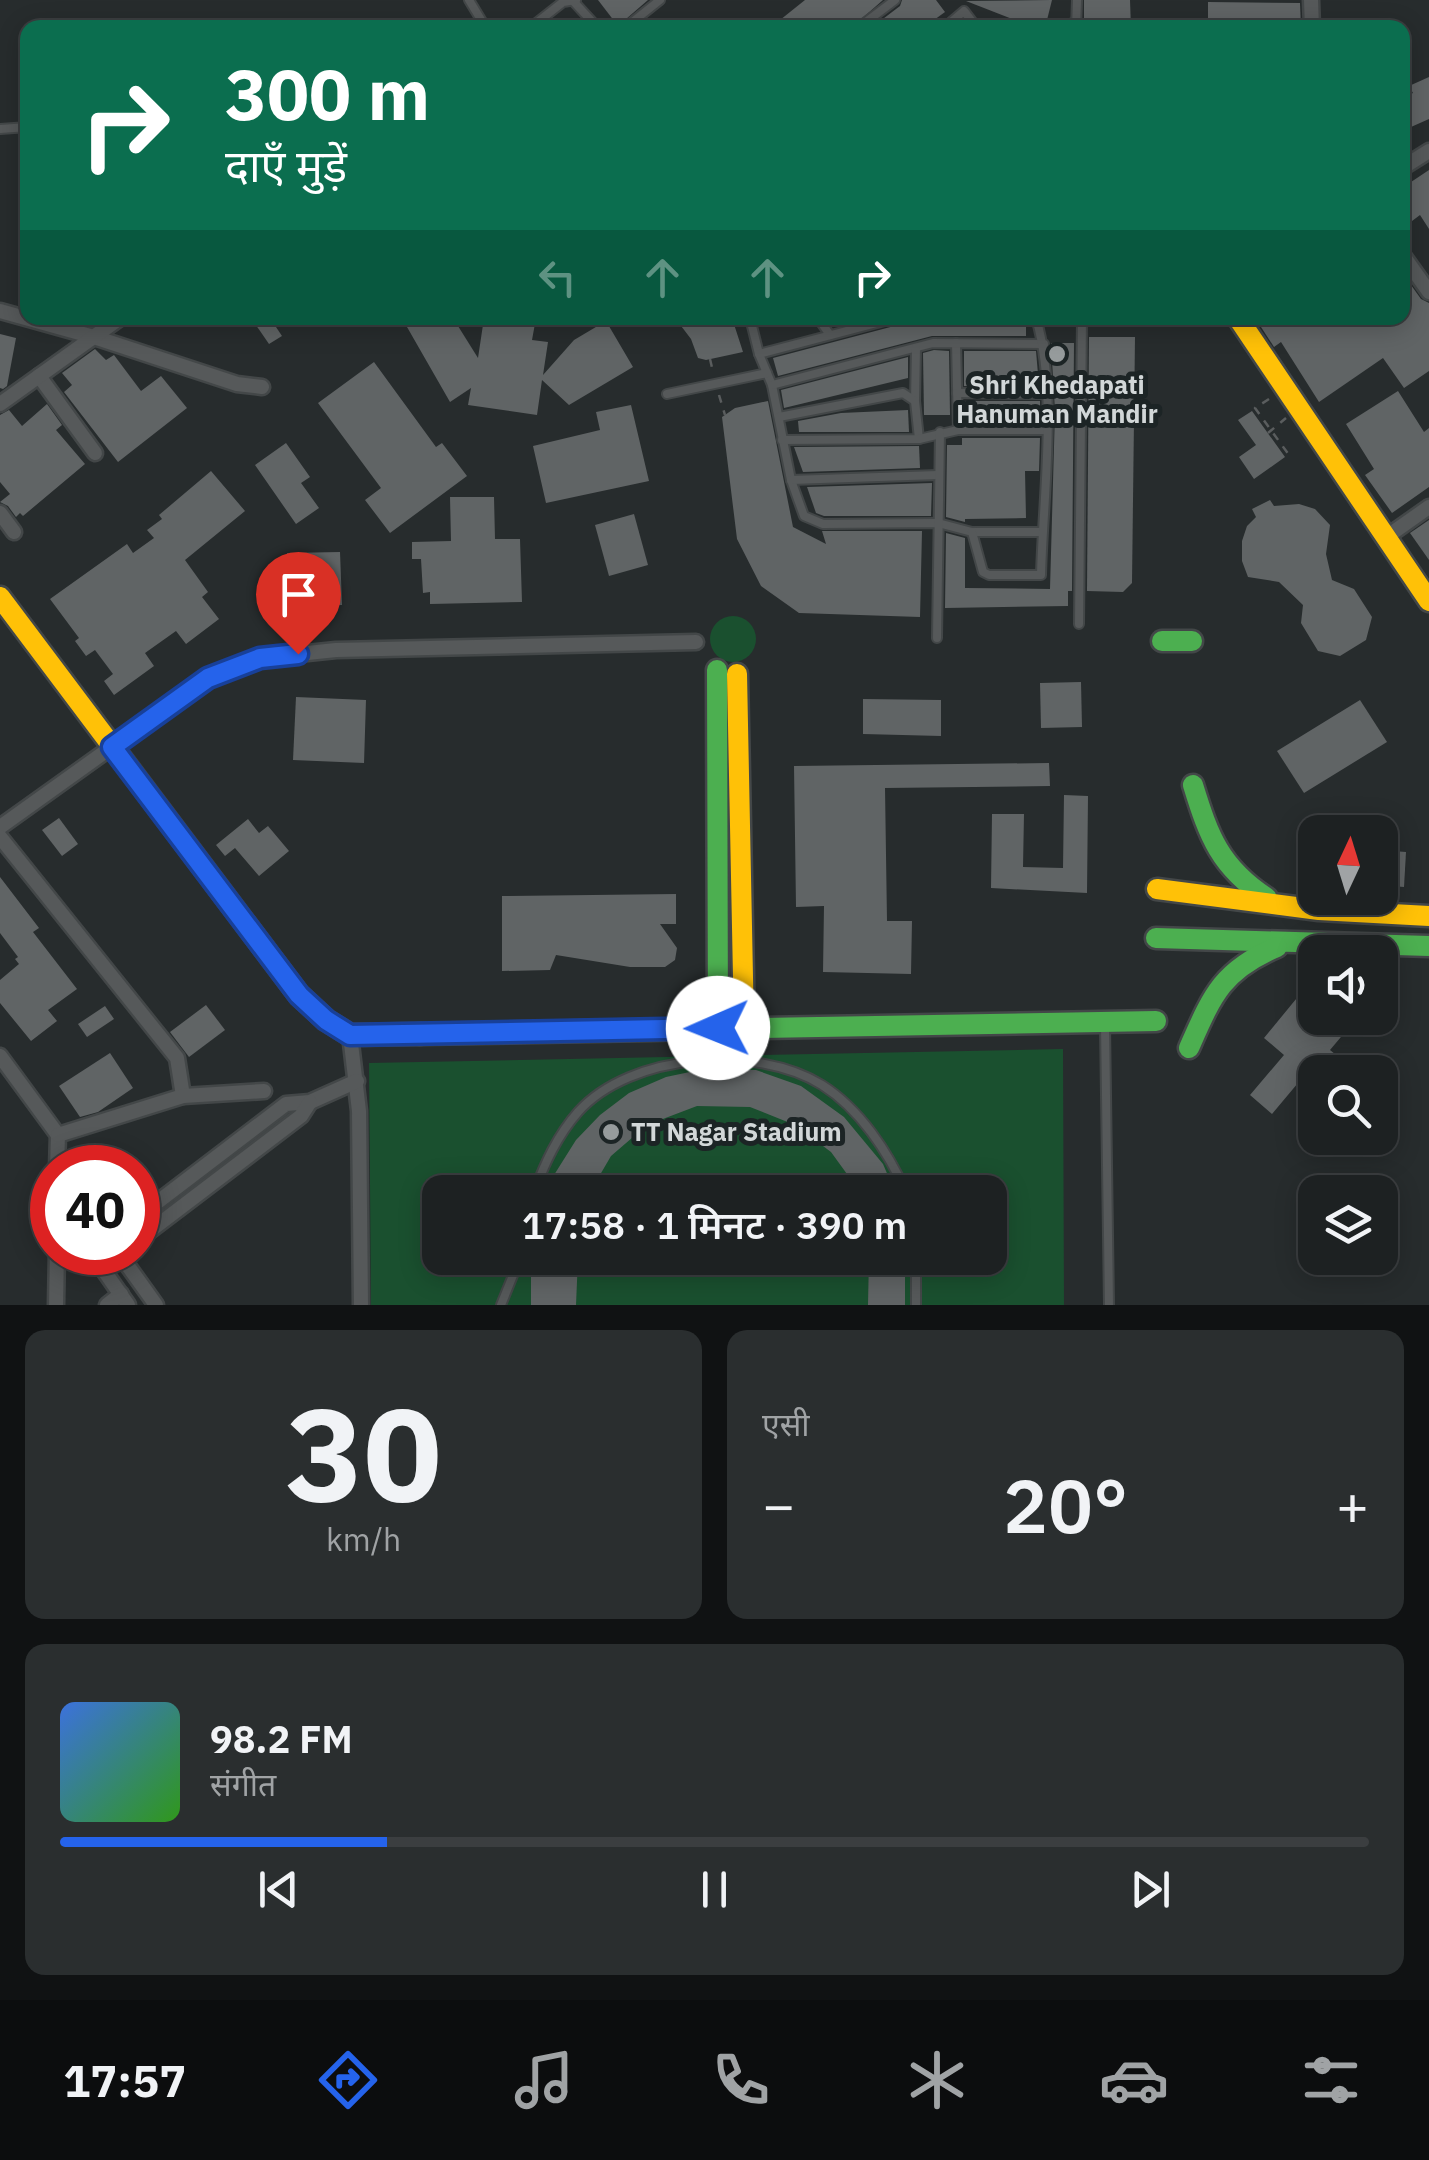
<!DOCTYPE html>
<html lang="hi">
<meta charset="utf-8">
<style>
:root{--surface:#1d2122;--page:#2a2e2f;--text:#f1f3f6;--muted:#a0a3a5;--line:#3b3e40;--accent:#2563eb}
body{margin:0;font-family:"IBM Plex Sans","Noto Sans Devanagari",sans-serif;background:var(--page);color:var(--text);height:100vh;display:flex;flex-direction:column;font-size:38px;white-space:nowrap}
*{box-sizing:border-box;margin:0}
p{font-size:32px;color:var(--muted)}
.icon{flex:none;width:55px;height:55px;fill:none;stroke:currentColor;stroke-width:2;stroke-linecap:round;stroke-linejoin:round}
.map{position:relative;height:1305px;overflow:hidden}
.panel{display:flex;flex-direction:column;gap:25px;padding:25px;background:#101213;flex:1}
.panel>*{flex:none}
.top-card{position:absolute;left:20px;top:20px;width:1390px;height:305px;border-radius:20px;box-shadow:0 5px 25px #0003,0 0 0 2px var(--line);background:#0b6e4f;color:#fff;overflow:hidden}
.needle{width:65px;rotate:4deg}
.controls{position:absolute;left:1298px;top:815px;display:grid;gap:20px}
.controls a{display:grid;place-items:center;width:100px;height:100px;border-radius:20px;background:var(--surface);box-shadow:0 5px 25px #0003,0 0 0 2px var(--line);font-size:50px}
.speed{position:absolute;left:30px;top:1145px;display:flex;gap:20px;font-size:50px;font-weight:700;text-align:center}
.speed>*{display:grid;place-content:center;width:130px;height:130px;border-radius:50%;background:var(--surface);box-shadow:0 5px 25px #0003,0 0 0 2px var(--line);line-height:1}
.speed .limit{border:15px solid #d22;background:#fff;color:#111}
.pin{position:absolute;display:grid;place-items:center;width:85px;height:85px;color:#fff;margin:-102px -42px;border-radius:50% 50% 50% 0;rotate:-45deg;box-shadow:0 0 10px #0007}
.pin .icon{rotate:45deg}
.me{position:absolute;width:110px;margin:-55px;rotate:269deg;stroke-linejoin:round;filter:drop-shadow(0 0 8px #0008)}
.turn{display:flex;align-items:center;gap:35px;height:210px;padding:0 40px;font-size:45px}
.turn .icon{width:130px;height:130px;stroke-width:2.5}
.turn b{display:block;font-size:70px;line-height:85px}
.lanes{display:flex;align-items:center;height:95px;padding:0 40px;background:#0003;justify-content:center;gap:50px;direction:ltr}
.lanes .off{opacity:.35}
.big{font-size:75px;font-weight:600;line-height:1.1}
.panel .card{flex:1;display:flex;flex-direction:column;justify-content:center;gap:15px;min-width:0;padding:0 35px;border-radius:20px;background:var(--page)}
.panel .dial{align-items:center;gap:0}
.dial b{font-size:130px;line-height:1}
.song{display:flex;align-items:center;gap:30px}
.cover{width:120px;height:120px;border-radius:15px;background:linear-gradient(135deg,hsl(220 70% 55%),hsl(110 70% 35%))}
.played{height:10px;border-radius:5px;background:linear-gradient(90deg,var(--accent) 25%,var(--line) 25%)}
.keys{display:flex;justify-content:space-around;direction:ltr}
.heat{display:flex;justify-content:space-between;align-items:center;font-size:55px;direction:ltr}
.panel .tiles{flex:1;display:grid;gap:25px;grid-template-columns:1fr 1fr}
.card:last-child{grid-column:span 2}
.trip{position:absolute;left:422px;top:1175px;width:585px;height:100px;border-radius:20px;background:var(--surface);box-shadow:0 5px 25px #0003,0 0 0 2px var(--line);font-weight:600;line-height:100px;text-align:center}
.tabs{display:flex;height:160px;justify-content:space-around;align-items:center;background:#0c0d0e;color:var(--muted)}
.tabs .icon{width:70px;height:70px}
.tabs .active{color:var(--accent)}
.tabs b{font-size:45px;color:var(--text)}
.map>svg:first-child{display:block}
.green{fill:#1a502f;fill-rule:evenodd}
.building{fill:#606465}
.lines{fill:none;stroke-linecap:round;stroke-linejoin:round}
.lane-casing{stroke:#434748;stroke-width:12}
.street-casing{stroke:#434748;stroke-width:19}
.fast-casing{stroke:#434748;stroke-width:25}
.slow-casing{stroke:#434748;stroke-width:25}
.path{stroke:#5a5d5e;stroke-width:2.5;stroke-dasharray:8 8;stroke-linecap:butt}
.lane{stroke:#56595a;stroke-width:8}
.street{stroke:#56595a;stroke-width:14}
.fast{stroke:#4caf50;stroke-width:20}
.slow{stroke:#ffc107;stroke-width:20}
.route-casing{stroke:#184099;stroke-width:25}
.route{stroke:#2563eb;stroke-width:18}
.poi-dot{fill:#969b9c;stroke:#1c2425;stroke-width:4}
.labels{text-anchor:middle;stroke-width:10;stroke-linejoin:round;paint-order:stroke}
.poi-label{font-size:25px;font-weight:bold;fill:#d2d7d8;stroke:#1c2425}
</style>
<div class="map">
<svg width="1429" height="1305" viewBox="0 0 1429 1305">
<rect width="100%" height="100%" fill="#272c2d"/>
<g class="green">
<circle cx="733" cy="639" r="23"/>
<path d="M1063,1049L1064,1305H371L369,1063ZM440,1192H990V1258H440Z"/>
</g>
<g class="building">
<polygon points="598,0 648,0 618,26"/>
<polygon points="805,0 883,0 851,28 770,28"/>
<polygon points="902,0 936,0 945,12 923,28 871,28 900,6"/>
<polygon points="1052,0 1045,28 1035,28 966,1"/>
<polygon points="1084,0 1130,0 1131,28 1084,28"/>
<polygon points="1208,2 1300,3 1301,27 1208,27"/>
<polygon points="1429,77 1429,119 1402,131 1402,98 1413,93 1409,86"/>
<polygon points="1429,170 1429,229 1420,215 1412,221 1402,207 1402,188"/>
<polygon points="1411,285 1421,299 1429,303 1429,371 1404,388 1383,358 1319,402 1281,342 1274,347 1261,327 1275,318 1402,318 1402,290"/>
<polygon points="251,318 270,318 282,336 269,344"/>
<polygon points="421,318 453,318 478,358 484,318 536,318 532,340 548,342 543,375 574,340 606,321 633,367 569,405 542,380 537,415 468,405 471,388 450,402 407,327"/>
<polygon points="675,318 732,318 743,352 706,360 698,358 691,339"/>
<polygon points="903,318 1026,318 1026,336 932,336 778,376 773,358 898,325"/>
<polygon points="0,334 16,338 7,386 3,389 0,388"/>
<polygon points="1089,337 1135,337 1132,583 1123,592 1087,591"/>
<polygon points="1051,343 1074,343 1072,591 1068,591 1068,606 945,608 946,533 965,538 965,588 1050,589 1055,411"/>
<polygon points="95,349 106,360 114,355 141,391 161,376 187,408 118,462 64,392 72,385 62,373"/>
<polygon points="934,350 949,351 950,415 924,415 923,353"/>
<polygon points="964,351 1036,351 1039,386 964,386"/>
<polygon points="908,357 908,378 784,408 781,390"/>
<polygon points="374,362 436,447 442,443 467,476 390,533 365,500 381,488 318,403"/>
<polygon points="1398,391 1424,432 1429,428 1429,487 1392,513 1365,475 1374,469 1346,424"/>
<polygon points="768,401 793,527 826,544 822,531 922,531 920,617 799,613 761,586 737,539 722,417 735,408"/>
<rect x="965" y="401" width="75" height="21"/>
<polygon points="47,404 62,425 56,430 85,464 23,516 20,513 16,517 8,506 0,502 10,494 0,482 0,415 9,410 22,426"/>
<polygon points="631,405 649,481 546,503 533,446 600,430 596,412"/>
<polygon points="908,410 909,432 799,432 798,421 841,413"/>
<polygon points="1252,411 1285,457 1254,479 1239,457 1256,445 1238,420"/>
<polygon points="962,438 1040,438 1039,471 1025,471 1026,518 965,519 965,522 946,517 947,445 962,445"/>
<polygon points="286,443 310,477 301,483 319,508 296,524 255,465"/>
<polygon points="919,446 920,468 803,472 794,447"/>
<polygon points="211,471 245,511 185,560 208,592 202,597 219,619 186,644 176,631 145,653 154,666 114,695 104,681 113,674 95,650 86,656 75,641 79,638 50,599 127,544 133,553 154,538 147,530 162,519 159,515"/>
<polygon points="932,483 931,516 824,516 816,513 807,487"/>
<polygon points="450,497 494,497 495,539 520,539 522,602 430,604 430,592 423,593 421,559 412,559 412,542 451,541"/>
<polygon points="1270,500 1274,506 1299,504 1315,509 1330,525 1326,554 1332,580 1354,589 1372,617 1366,640 1340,656 1318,651 1301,623 1303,605 1279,582 1248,577 1242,561 1242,541 1247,526 1256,517 1252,509"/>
<polygon points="634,514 648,565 609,576 595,525"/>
<polygon points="1429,520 1429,560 1410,533"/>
<polygon points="340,552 342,605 288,606 287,553"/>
<polygon points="1081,682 1082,727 1041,728 1040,683"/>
<polygon points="296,697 366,700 364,763 293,760"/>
<polygon points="863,699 941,700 941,736 863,734"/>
<polygon points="1360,700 1387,742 1304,793 1277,751"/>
<polygon points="1049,763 1050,786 885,788 887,921 912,921 911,974 823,972 824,906 796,907 794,766"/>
<polygon points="1064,795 1088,796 1087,893 991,888 992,814 1024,814 1023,867 1063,868"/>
<polygon points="59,818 78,844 62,856 42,830"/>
<polygon points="248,819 259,833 268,826 289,851 259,876 235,848 225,856 216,845"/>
<polygon points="1380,850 1406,852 1404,887 1380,885"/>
<polygon points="0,877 39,928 33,932 77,989 48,1010 57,1021 31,1041 0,1003 0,980 19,964 15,959 18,957 0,933"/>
<polygon points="676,894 676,924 660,924 677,948 675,960 665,967 630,967 556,955 550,970 502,971 502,896"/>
<polygon points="1301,993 1315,1005 1315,1018 1330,1018 1346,1031 1330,1050 1357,1072 1315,1072 1315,1097 1298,1083 1272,1114 1250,1095 1284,1055 1264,1038"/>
<polygon points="206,1005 225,1030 189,1057 170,1032"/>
<polygon points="105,1006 114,1019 87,1037 78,1024"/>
<polygon points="110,1053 133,1088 98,1112 80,1117 59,1086"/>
<polygon points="704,1069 756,1070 801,1086 844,1117 883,1164 895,1192 860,1192 831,1152 795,1125 750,1107 697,1106 647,1125 611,1156 590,1192 549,1192 554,1175 576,1140 600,1115 629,1093 666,1077"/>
<polygon points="531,1258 578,1258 576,1305 531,1305"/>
<polygon points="869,1258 905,1258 905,1305 868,1305"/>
</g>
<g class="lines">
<g class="lane-casing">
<g id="lane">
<polyline points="469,0 486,28"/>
<polyline points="574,2 598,28"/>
<polyline points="530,28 563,2 576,0"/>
<polyline points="625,28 660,0"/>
<polyline points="858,28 895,0"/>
<polyline points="944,28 964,11 977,28"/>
<polyline points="1058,28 1076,22"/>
<polyline points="1076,28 1077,0"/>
<polyline points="0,129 28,127"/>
<polyline points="750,318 759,354 772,385 791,480 804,516 823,524 938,523 972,532 1042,532"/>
<polyline points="818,318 830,335"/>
<polyline points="1108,318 1159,318"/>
<polyline points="956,343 958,430"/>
<polyline points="759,354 896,318"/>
<polyline points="772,385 933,343 1044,344"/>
<polyline points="957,393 1046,394"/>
<polyline points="667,394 767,373"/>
<polyline points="915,401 916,348"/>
<polyline points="779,417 903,393 915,401 919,439"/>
<polyline points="782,440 919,439 958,430 1046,430"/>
<polyline points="791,480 938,475"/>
<path d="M972,532L983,572L989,575H1041C1043,496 1058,392 1036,318"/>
<polyline points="1079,624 1082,318"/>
<polyline points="937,638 940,432"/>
<polyline points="1105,1025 1109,1305"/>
<path d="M534,1192C545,1163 557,1136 578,1112C631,1053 756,1044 822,1085C860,1109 888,1152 906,1192"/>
<polyline points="501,1305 520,1258"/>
<polyline points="916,1305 916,1258"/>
</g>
</g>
<g class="street-casing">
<g id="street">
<polyline points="1311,0 1312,28"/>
<polyline points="1402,168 1429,151"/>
<polyline points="1402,254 1429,292"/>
<polyline points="0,311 94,337 237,384 262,387"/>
<polyline points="39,376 95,453"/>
<polyline points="0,404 120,318"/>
<polyline points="0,513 14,532"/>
<polyline points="1385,538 1429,507"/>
<polyline points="0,827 208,678 260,658 336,650 696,642"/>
<polyline points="0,837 177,1058 183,1096"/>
<polyline points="350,1035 359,1111 361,1305"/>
<polyline points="0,1056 58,1135 57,1168"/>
<polyline points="58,1135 183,1096 264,1091"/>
<polyline points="138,1217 286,1104 310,1102 357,1081"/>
<polyline points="138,1240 301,1116 310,1102"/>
<polyline points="91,1252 128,1305"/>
<polyline points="118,1252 156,1305"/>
<polyline points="56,1305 57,1252"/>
<polyline points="107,1305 121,1294"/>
</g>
</g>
<g class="fast-casing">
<g id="fast">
<polyline points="1162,641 1192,641"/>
<polyline points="717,670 718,1028"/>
<path d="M1193,785C1209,837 1220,867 1267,898"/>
<polyline points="1156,938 1429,946"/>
<polyline points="420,1034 1156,1021"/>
<path d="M1189,1048C1212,996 1222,970 1277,947"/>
</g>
</g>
<g class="slow-casing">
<g id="slow">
<polyline points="1238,318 1429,601"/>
<polyline points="0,597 299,995 326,1020 350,1035 420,1034"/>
<polyline points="737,674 744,1028"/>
<polyline points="1157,889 1319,910 1429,916"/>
</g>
</g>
<g class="path">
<polyline points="710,359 713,372"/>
<polyline points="719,395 725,415"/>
<polyline points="1269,399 1255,408 1289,455"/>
<polyline points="1268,433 1286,418"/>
</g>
<use href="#lane" class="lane"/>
<use href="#street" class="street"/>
<use href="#fast" class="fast"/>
<use href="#slow" class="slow"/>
</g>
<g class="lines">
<g class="route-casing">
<polyline id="route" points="298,654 260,658 208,678 112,747 299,995 326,1020 350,1035 718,1028"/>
</g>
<use href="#route" class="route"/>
</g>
<g class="poi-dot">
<circle cx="1057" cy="354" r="10"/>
<circle cx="611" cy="1132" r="10"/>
</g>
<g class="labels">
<g class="poi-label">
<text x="1057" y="394">Shri Khedapati<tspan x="1057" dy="29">Hanuman Mandir</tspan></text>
<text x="631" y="1141" text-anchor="start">TT Nagar Stadium</text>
</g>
</g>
</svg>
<div class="controls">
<a><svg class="needle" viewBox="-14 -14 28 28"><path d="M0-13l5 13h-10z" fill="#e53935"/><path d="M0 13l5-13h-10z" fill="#a0a3a5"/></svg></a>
<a><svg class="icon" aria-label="sound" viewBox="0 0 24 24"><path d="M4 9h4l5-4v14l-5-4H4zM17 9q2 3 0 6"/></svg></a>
<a><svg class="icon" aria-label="search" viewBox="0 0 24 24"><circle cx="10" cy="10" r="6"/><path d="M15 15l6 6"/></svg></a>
<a><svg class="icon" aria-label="layers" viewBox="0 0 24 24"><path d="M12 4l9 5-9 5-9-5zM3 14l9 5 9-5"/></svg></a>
</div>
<div class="speed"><div class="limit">40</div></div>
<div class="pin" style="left:298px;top:654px;background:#d93025"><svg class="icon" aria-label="arrive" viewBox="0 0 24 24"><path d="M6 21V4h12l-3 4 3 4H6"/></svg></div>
<svg class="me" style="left:718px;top:1028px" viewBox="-20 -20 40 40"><circle r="19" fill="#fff"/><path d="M0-13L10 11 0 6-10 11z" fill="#2563eb"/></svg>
<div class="trip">17:58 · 1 मिनट · 390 m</div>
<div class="top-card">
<div class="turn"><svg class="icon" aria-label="right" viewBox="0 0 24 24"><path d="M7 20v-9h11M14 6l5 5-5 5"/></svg><div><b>300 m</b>दाएँ मुड़ें</div></div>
<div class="lanes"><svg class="icon off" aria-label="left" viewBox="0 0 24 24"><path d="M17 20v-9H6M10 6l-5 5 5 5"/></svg><svg class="icon off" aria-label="ahead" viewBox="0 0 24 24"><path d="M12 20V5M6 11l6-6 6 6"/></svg><svg class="icon off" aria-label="ahead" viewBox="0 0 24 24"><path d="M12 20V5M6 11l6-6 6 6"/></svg><svg class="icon" aria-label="right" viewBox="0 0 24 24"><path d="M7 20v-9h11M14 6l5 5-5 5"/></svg></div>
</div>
</div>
<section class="panel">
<div class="tiles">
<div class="card dial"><b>30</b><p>km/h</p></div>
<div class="card"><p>एसी</p>
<div class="heat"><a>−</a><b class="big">20°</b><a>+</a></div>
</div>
<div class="card">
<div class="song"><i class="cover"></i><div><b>98.2 FM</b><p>संगीत</p></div></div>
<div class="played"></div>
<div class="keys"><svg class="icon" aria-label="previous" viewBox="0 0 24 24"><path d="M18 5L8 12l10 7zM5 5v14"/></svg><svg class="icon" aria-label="pause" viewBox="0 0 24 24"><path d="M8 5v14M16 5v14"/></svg><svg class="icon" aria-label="next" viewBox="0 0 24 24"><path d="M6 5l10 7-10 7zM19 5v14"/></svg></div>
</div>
</div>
</section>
<nav class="tabs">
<b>17:57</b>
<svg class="icon active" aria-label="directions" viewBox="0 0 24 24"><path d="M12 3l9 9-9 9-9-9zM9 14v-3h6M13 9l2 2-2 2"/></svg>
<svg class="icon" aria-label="music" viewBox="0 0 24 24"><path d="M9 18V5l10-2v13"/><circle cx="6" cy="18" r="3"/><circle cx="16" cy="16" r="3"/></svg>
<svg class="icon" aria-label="phone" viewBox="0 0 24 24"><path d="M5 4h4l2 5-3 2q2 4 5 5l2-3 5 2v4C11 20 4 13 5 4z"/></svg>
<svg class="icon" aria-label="climate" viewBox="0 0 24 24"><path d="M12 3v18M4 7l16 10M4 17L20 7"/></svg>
<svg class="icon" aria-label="car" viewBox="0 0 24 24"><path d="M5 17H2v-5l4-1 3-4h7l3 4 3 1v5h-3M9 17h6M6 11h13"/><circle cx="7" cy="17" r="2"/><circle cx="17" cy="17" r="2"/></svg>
<svg class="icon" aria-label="filters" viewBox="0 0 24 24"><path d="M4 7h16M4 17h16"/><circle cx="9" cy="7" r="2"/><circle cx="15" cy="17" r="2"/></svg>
</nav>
